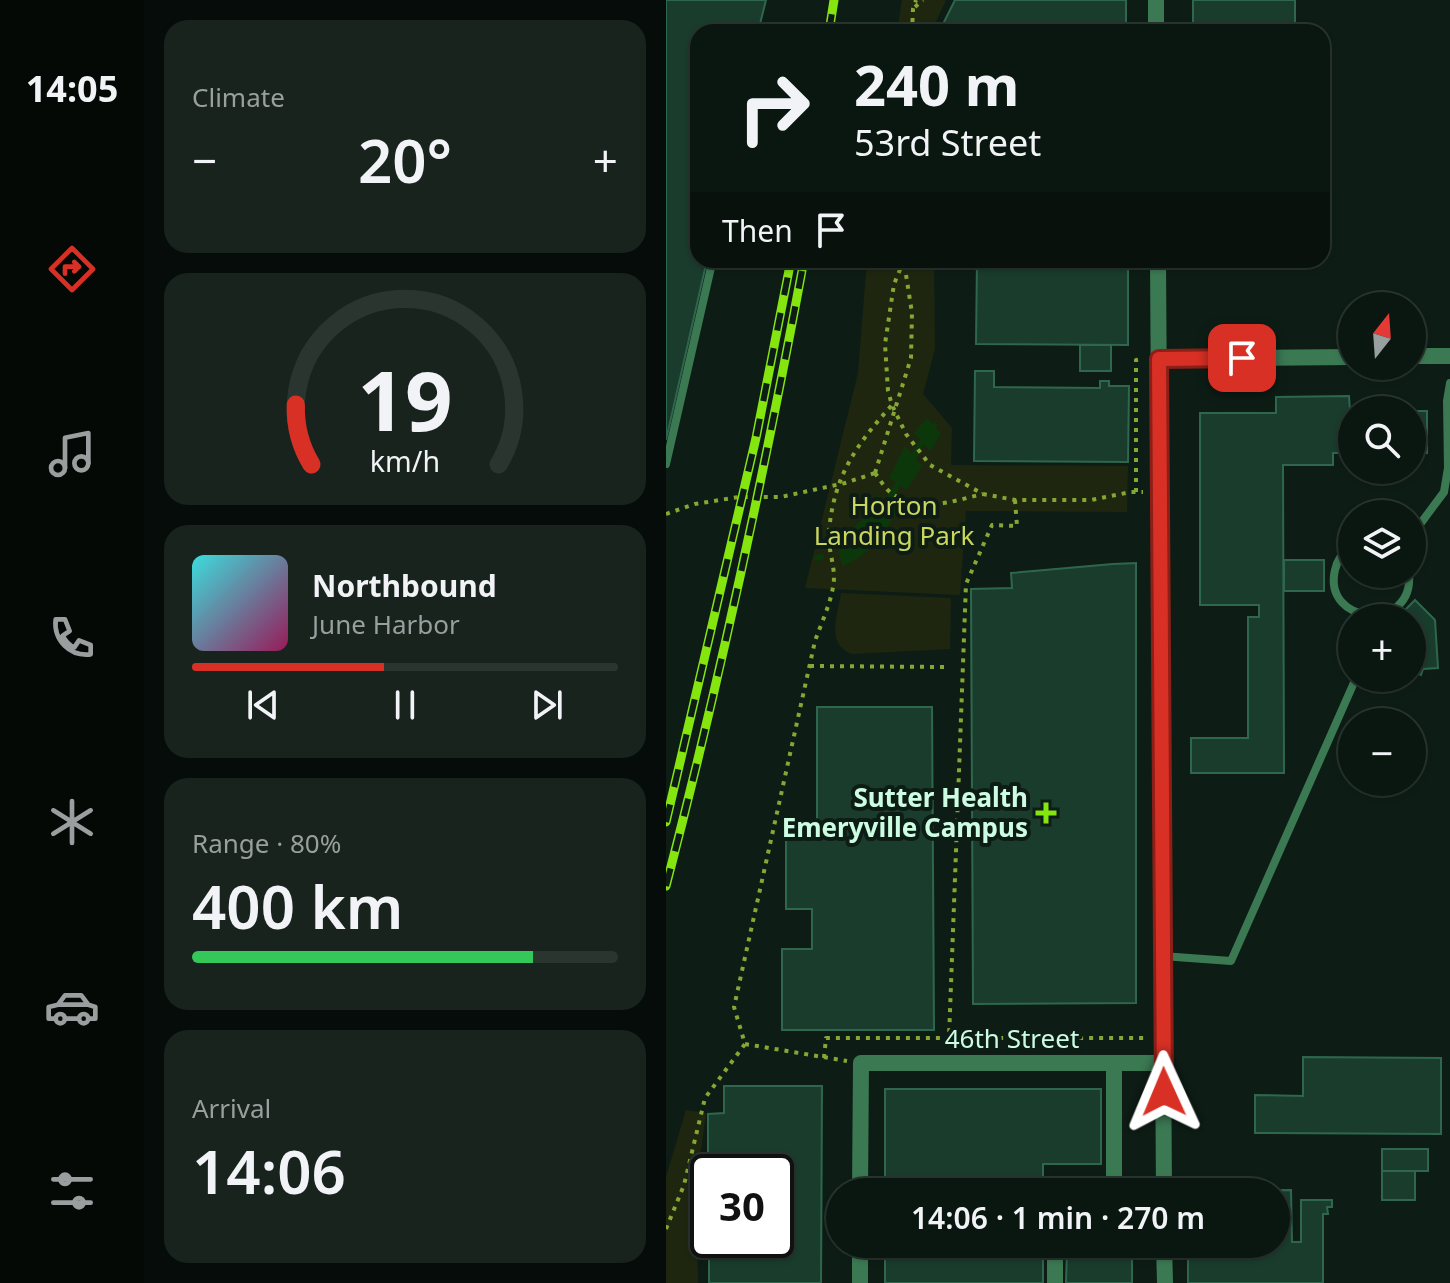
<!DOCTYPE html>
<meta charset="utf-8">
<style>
:root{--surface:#0a1610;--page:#18231e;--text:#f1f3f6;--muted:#999f9f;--line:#2a3530;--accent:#d93025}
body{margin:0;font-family:"Noto Sans",sans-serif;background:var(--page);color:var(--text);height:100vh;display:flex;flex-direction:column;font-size:30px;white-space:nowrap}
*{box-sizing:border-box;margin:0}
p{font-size:26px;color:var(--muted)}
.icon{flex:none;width:44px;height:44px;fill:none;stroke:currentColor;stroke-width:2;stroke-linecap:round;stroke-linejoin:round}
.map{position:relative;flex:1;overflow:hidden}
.sheet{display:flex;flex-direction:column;gap:20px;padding:20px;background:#060c09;width:522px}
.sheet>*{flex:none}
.guide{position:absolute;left:24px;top:24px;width:640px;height:244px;border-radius:24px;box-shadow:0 2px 6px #0004,0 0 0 2px var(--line);background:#0a1610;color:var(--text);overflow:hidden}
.needle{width:52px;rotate:17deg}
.fabs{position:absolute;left:672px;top:292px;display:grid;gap:16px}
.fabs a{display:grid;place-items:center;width:88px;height:88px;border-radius:50%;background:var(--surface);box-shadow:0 2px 6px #0004,0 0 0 2px var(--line);font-size:40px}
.speed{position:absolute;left:24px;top:1154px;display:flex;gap:16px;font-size:40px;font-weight:700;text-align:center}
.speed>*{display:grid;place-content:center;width:104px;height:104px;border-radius:50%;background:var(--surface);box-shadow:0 2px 6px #0004,0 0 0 2px var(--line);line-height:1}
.speed .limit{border:4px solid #111;border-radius:12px;background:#fff;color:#111}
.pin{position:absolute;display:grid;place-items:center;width:68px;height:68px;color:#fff;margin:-34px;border-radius:16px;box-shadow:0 4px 12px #0006}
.me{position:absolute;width:88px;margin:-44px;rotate:359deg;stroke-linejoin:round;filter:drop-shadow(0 0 6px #0008)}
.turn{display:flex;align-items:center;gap:28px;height:168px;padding:0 32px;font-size:36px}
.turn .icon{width:104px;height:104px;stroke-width:2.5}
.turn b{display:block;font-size:56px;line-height:68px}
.then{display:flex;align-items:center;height:76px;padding:0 32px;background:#0003;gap:16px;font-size:30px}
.big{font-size:60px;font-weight:600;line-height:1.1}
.sheet .card{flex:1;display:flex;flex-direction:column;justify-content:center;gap:12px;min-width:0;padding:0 28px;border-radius:24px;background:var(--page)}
.sheet .dial{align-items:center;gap:0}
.dial svg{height:208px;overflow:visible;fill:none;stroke:var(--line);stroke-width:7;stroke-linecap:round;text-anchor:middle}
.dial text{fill:var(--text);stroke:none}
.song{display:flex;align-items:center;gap:24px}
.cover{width:96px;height:96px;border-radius:12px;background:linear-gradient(135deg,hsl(180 70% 55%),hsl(330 70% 35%))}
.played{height:8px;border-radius:4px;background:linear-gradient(90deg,var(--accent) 45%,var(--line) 45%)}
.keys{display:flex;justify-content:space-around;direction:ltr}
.heat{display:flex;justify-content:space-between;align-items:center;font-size:44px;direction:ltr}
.charge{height:12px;border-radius:6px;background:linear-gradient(90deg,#34c759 80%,var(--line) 0)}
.trip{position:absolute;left:160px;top:1178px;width:464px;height:80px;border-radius:40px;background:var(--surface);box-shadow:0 2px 6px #0004,0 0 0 2px var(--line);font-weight:600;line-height:80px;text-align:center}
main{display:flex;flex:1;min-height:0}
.tabs{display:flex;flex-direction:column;width:144px;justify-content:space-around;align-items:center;background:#040906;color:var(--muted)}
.tabs .icon{width:56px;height:56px}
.tabs .current{color:var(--accent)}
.tabs b{font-size:36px;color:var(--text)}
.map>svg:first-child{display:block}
.green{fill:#1f2610}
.water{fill:#0c370b}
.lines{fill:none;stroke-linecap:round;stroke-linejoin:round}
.stream{stroke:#0c370b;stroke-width:6}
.building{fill:#1a3c2d;stroke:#2e674d;stroke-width:2}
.path{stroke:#86a734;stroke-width:4;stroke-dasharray:4 6;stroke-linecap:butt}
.lane{stroke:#3b7953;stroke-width:8}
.street{stroke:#3b7953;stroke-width:16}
.rail-casing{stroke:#84e50f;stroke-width:9}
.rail{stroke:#0d1d15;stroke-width:6;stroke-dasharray:18;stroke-linecap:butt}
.route-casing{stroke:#8d1f18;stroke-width:20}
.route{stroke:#d93025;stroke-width:14}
.poi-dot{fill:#84e50f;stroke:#0d1d15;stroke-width:3}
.labels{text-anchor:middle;stroke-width:8;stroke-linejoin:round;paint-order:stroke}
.park-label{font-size:26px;fill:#cad65d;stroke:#0d1d15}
.poi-label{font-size:26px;font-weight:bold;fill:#ccfce2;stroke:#0d1d15;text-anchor:end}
.street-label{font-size:26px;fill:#ccfce2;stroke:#0d1d15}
</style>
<main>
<nav class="tabs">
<b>14:05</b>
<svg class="icon current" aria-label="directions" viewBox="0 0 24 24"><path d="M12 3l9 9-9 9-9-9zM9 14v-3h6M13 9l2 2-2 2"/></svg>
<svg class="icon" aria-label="music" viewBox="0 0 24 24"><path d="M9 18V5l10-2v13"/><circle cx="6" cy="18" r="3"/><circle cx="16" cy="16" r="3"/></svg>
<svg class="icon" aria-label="phone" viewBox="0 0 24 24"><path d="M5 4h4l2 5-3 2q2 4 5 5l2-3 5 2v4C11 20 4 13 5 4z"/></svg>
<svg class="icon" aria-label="climate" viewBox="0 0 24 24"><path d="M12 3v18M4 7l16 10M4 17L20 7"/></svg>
<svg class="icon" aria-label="car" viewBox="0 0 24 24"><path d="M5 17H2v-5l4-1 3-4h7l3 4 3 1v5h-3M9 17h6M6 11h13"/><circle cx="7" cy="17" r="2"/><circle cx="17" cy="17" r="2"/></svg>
<svg class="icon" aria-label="filters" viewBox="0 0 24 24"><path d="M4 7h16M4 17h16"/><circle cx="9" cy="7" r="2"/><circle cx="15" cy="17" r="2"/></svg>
</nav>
<section class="sheet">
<div class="card"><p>Climate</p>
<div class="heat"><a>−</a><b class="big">20°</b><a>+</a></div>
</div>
<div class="card dial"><svg viewBox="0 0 100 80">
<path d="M14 69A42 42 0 1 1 86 69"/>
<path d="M14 69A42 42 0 0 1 8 46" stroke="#d93025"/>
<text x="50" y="56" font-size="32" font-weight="700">19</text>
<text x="50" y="72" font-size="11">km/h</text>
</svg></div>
<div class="card">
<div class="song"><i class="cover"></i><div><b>Northbound</b><p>June Harbor</p></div></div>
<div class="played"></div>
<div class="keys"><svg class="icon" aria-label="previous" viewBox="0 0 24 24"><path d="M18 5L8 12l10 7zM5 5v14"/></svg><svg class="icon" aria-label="pause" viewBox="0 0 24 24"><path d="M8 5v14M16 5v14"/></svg><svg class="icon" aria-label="next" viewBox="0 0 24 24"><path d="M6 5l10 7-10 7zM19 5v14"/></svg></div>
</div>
<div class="card"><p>Range · 80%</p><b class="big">400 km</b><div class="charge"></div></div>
<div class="card"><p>Arrival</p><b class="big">14:06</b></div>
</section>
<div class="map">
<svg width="784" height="1283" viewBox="0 0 784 1283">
<rect width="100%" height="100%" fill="#0d1d15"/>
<g class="green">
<polygon points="236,0 280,0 265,32 231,32"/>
<polygon points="201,260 268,260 269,349 257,394 286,428 285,465 462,466 461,512 300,511 294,595 139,588 192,373"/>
<path d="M175,593L285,598L284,649L186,654C159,644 172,614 175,593Z"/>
<polygon points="20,1110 40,1113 30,1186 32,1283 0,1283 0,1177"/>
</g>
<g class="water">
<polygon points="261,418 275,434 264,451 248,433"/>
<polygon points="239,446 256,466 241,490 223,478"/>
<path d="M212,495L232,509C219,533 204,556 176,566L170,538C191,528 202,515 212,495Z"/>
</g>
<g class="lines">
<g class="stream">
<polyline points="244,463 256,442 268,426"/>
<polyline points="218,509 234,480"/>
<polyline points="151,558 155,557"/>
</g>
</g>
<g class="building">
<polygon points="0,0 100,0 92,32 32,32 32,260 41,260 0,440"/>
<polygon points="289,0 460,0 460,32 273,32"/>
<polygon points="527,0 629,0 629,31 527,29"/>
<polygon points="311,260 462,260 462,345 310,344"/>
<rect x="414" y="345" width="31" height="26"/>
<polygon points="309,371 328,371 328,387 434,388 434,381 443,381 443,386 463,386 462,462 308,461"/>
<polygon points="683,396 684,411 686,411 686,453 667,453 667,465 617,465 618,773 525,773 525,738 582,738 582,617 593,617 593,605 534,605 534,413 610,413 610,397"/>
<rect x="746" y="411" width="15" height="42"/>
<rect x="618" y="560" width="40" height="31"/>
<polygon points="470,563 470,1003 307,1004 305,589 346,588 345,573 447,564"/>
<polygon points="749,600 769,620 772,668 757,669 755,675 746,671 746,618 731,618"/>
<polygon points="151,707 266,707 268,1030 116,1030 116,949 146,949 146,909 120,909 120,830 151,830"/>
<polygon points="637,1057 775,1058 775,1134 589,1133 589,1095 637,1096"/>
<polygon points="58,1086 156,1086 155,1283 43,1283 43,1240 110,1240 110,1172 42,1172 42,1114 58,1113"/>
<polygon points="219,1089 435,1089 435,1164 377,1164 377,1192 219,1192"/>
<rect x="716" y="1149" width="46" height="22"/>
<rect x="716" y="1171" width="33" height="29"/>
<polygon points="625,1190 626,1242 635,1242 635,1200 666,1200 666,1207 661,1207 662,1214 657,1214 657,1283 522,1283 522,1244 610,1244 610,1192 521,1191"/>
<rect x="219" y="1244" width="158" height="39"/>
<polygon points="401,1248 466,1248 466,1283 400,1283"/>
</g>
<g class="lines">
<g class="path">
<polyline points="249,7 257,0"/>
<polyline points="246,32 247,9 250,0"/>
<polyline points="238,260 228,284 219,344 222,391 226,405 240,434 264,465 317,494 349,500 425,500 465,492 477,492"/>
<polyline points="209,473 245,358 246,313 238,262"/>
<path d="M209,473C214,480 219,488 225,493C253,514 287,501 317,494"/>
<polyline points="470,492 470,360 475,359"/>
<polyline points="349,500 351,526 326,525 300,584 283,1038 479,1038"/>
<polyline points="0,514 29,504 73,497 115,497 179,483 209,473"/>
<polyline points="144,666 278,667"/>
<polyline points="79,1044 181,1061"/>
<polyline points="158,1058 160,1038 283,1038"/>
<path d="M0,1229L18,1185L39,1098L79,1044L68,1007L149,641C155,624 164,605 167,587C171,568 161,550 163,531C168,476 190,445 226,405"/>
</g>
<g class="lane">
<polyline points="0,464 46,263 44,260"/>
<polyline points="746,535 778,492 782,468 781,401 784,383"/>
<path d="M686,546C677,552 671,560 669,570C656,625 748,633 743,574"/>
<polyline points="496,956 565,961 690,678"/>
</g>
<g class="street">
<polyline points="490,0 490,32"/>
<polyline points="492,260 498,1192"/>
<polyline points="746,356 784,356"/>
<polyline points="493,359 686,357"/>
<polyline points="448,1188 448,1063"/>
<polyline points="194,1192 195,1063 497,1063"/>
<polyline points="389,1192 389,1187 498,1189"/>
<polyline points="498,1244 499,1283"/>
<polyline points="194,1283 194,1244"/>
<polyline points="389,1283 389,1244"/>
</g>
<g class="rail-casing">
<g id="rail">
<polyline points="163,32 168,0"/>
<polyline points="0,822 90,438 125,260"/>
<path d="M0,886C54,679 99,470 138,260"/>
</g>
</g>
<use href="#rail" class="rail"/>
</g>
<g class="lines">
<g class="route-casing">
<polyline id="route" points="498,1092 493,359 576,358"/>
</g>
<use href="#route" class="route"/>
</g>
<path class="poi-dot" d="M376 801h8v8h8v8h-8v8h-8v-8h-8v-8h8z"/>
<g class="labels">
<g class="park-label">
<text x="228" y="515">Horton<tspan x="228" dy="30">Landing Park</tspan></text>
</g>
<g class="poi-label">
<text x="362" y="807">Sutter Health<tspan x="362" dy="30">Emeryville Campus</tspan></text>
</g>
<g class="street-label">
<text x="346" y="1048">46th Street</text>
</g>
</g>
</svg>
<div class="fabs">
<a><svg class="needle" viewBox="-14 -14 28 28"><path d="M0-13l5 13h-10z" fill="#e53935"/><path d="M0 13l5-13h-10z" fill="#999f9f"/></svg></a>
<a><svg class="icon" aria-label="search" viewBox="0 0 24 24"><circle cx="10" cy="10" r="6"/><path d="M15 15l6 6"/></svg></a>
<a><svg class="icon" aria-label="layers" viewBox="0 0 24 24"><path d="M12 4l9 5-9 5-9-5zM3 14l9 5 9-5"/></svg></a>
<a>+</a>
<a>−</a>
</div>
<div class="speed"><div class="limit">30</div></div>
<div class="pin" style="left:576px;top:358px;background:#d93025"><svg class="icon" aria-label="arrive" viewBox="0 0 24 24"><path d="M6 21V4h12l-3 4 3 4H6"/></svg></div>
<svg class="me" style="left:498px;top:1092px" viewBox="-20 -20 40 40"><path d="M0-17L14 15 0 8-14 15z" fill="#d93025" stroke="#fff" stroke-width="4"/></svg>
<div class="trip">14:06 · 1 min · 270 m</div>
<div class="guide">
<div class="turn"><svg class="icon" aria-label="right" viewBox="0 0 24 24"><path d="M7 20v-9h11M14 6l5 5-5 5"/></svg><div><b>240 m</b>53rd Street</div></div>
<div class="then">Then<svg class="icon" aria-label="arrive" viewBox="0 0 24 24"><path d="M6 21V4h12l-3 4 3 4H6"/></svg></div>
</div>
</div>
</main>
